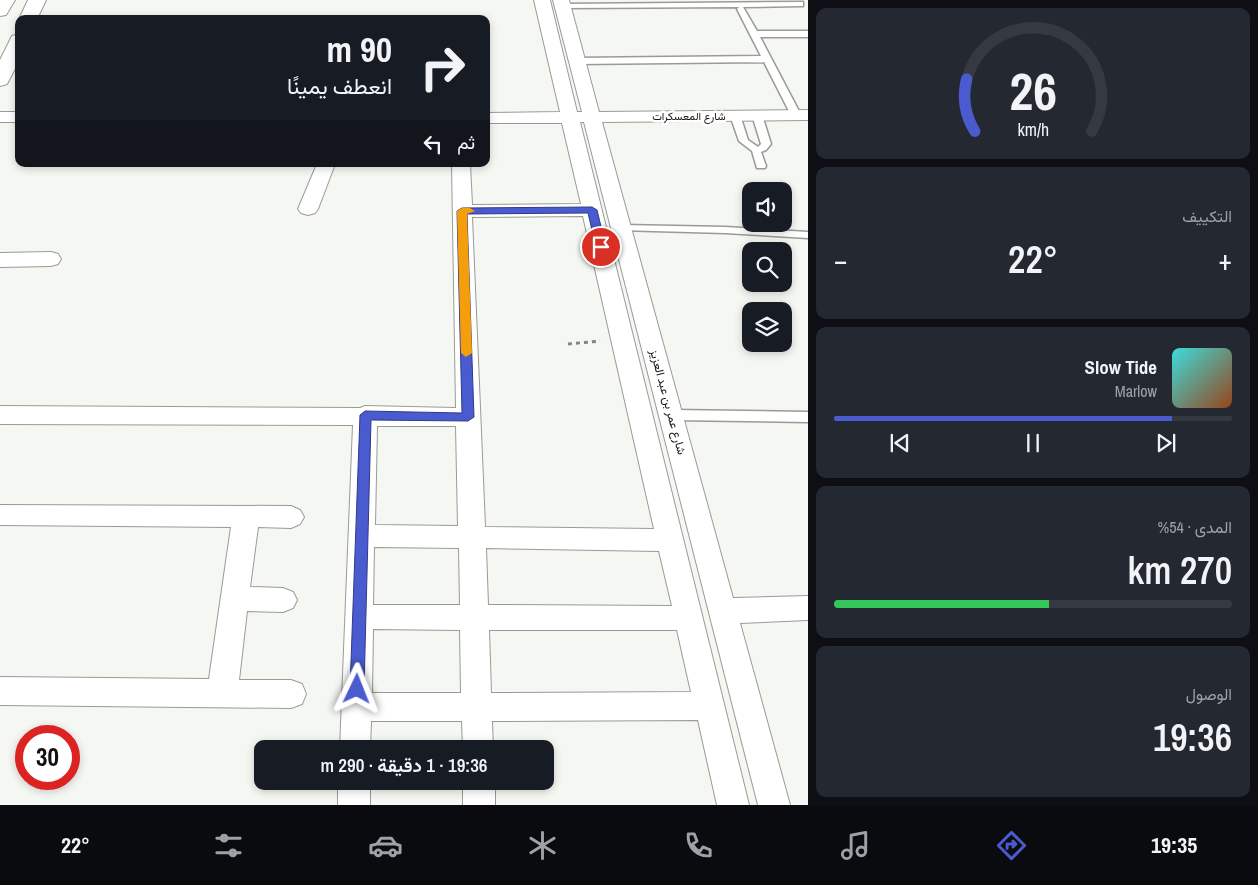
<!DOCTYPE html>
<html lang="ar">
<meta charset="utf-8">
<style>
:root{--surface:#171b24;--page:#242831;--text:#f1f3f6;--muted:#9ea1a6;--line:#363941;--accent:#4a5bd0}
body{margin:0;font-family:"Archivo Narrow",Vazirmatn,sans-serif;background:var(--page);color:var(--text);direction:rtl;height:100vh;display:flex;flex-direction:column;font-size:19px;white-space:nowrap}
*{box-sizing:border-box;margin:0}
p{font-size:16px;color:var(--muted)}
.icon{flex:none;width:28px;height:28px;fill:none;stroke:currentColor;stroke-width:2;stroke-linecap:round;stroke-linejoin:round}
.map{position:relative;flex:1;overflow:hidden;direction:ltr}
.details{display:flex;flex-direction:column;gap:8px;padding:8px;background:#0d0f14;width:450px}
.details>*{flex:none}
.banner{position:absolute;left:15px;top:15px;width:475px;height:152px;border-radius:10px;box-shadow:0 2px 8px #0003;direction:rtl;background:#171b24;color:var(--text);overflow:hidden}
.buttons{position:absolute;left:742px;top:182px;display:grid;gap:10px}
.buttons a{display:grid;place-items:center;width:50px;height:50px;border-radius:10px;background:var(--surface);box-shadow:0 2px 8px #0003;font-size:25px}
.speed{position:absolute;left:15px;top:725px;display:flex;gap:10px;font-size:25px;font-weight:700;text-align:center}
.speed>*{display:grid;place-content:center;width:65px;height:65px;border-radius:50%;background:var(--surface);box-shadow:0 2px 8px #0003;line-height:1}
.speed .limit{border:8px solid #d22;background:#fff;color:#111}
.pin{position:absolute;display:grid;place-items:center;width:42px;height:42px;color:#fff;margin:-21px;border:2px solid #fff;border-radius:50%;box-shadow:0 1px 5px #0007}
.me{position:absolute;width:55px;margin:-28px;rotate:2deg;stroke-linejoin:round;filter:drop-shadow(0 0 4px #0008)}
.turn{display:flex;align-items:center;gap:18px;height:105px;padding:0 15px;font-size:22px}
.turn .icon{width:65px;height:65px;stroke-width:2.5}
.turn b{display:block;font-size:35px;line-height:42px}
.then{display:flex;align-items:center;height:48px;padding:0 15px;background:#0003;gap:10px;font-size:19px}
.big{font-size:38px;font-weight:600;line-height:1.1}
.details .widget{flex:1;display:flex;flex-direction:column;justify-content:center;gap:8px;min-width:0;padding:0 18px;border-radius:10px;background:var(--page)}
.details .dial{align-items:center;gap:0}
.dial svg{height:130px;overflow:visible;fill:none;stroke:var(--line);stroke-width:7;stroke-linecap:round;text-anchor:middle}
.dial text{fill:var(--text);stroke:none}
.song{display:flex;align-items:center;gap:15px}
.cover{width:60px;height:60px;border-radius:8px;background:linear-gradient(135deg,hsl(180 70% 55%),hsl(20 70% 35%))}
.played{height:5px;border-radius:2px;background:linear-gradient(90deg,var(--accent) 85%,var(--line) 85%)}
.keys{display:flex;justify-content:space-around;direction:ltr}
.heat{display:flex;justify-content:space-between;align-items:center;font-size:28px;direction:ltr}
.charge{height:8px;border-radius:4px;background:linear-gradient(90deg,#34c759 54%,var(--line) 0)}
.trip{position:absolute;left:254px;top:740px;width:300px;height:50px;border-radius:10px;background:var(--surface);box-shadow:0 2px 8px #0003;font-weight:600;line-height:50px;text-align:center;direction:rtl}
.tabs{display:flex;height:80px;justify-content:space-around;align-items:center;background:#090b0e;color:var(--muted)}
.tabs .icon{width:35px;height:35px}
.tabs .on{color:var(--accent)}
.tabs b{font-size:22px;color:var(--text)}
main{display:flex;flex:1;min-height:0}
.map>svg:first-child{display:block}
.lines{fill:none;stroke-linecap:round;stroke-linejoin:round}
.lane-casing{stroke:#999b96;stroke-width:3}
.street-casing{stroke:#999b96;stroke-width:2}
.secondary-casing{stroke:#999b96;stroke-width:2}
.path{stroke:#848582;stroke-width:3;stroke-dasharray:4 4;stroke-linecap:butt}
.lane{fill:#fff;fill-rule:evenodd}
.street{fill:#fff;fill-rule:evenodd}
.secondary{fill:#fff;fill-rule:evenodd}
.route{fill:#4a5bd0;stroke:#303b87}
.slow{fill:#f59e0b}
.labels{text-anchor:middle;stroke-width:5;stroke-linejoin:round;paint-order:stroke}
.far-street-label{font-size:11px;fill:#171816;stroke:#fff}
.street-label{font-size:12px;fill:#171816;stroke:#fff}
</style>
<main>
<section class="details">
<div class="widget dial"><svg viewBox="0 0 100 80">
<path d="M14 69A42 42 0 1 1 86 69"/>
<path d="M14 69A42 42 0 0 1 9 37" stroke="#4a5bd0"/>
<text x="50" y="56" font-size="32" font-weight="700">26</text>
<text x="50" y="72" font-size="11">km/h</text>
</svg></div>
<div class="widget"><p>التكييف</p>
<div class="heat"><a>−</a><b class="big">22°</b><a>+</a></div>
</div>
<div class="widget">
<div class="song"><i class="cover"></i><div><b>Slow Tide</b><p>Marlow</p></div></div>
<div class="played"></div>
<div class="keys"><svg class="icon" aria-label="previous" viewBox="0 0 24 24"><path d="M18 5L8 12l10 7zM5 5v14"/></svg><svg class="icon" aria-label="pause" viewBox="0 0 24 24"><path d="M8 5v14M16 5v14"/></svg><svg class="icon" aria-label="next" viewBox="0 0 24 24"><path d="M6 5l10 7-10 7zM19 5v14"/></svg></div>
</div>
<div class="widget"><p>المدى · 54%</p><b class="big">270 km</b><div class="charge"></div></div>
<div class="widget"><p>الوصول</p><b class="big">19:36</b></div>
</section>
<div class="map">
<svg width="808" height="805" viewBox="0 0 808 805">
<rect width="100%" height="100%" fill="#f5f7f2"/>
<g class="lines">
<g class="lane-casing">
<g id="lane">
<polygon points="803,2 803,6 800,6 743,7 757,31 808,31 808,37 760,37 801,115 796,118 791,115 764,62 577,64 573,61 577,58 761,56 737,9 739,7 563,8 559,6 563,4"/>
<polygon points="735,112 740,115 748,140 758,147 761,144 752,115 757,112 762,115 771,144 766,150 761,152 766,166 765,168 757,168 752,151 739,141 730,115"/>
<polygon points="622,225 725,227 808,232 808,238 725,233 618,230 617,228"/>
<polygon points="672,410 808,412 808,422 672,420 668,418 666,415 668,412"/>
</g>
</g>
<g class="street-casing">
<g id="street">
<path d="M534,0H550L577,112H582L553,0H569L599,112L808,110V120L602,122L733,598L808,596V620L740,623L790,805H758L584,122H580L749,805H717L698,720L492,721L493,749H463L462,721H371L370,749H340L353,425L0,424V406L360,408L365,406L456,408L452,164H470L472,205L581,204L562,123H486V113L560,112ZM583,216L654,529L485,527L472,217ZM377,426H456L458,526L375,525ZM374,547L459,548L460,605H373ZM486,548L659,551L672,606L488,605ZM373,629L460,630L461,693H372ZM489,630H677L691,692L491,693Z"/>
<rect x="0" y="112" width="19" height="10"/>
<polygon points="317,164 335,164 318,209 315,213 308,215 301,213 298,209"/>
<polygon points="51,252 58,254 61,259 58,264 51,266 0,267 0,253"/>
<polygon points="0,505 291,506 300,510 304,517 300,524 291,528 258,527 250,587 283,588 293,592 297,600 293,608 283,612 247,611 239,680 291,680 302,684 306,694 302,704 291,708 0,705 0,677 209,679 231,527 0,525"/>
<rect x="338" y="781" width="32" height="24"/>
<rect x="463" y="781" width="32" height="24"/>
</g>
</g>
<g class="secondary-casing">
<g id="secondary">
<polygon points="0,0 15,0 6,15 0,16"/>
<polygon points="28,0 46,0 37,19 19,19"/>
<polygon points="19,34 19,61 7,84 0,86 0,60 12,36"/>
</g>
</g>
<polyline class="path" points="568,344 600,341"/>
<use href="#lane" class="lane"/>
<use href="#street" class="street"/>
<use href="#secondary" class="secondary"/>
</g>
<polygon class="route" points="592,207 597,210 606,247 601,250 596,247 588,213 467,214 474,417 468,421 371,420 364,689 362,694 357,696 352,694 350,689 360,415 365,411 462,413 457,211 462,208"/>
<polygon class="slow" points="462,208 470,208 475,211 467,214 472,353 466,357 461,353 457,211"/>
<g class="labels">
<g class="far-street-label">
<text x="689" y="120">شارع المعسكرات</text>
</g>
<g class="street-label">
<text transform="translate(668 402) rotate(75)" y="4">شارع عمر بن عبد العزيز</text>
</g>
</g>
</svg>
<div class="buttons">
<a><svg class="icon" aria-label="sound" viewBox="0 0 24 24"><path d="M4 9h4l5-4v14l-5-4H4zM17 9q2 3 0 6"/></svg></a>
<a><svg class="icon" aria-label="search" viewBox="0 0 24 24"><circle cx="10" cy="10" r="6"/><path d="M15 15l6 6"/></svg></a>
<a><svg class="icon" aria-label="layers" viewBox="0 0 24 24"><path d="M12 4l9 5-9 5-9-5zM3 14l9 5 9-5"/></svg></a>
</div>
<div class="speed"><div class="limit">30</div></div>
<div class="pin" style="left:601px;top:247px;background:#d93025"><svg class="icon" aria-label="arrive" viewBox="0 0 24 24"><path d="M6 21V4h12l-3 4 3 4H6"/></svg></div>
<svg class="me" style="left:357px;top:689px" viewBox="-20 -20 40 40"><path d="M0-17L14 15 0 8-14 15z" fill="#4a5bd0" stroke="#fff" stroke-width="4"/></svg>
<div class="trip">19:36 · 1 دقيقة · 290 m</div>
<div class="banner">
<div class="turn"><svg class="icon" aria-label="right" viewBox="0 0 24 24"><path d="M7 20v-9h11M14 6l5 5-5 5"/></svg><div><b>90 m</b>انعطف يمينًا</div></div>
<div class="then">ثم<svg class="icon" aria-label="left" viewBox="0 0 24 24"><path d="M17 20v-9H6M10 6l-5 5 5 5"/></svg></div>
</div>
</div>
</main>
<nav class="tabs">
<b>19:35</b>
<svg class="icon on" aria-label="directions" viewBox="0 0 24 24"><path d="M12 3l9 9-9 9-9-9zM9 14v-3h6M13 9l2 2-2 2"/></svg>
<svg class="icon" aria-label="music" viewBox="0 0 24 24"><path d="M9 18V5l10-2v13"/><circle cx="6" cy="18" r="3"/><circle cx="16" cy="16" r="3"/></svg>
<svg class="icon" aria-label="phone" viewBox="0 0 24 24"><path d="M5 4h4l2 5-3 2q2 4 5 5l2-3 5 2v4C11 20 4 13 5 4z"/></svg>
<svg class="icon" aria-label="climate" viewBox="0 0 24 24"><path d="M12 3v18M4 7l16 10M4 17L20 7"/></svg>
<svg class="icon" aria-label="car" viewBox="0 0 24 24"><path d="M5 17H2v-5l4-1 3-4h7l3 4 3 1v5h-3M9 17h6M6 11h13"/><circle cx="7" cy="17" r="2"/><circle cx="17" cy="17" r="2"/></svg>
<svg class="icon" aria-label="filters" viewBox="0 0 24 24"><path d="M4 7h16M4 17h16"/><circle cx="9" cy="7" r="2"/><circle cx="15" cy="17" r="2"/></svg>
<b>22°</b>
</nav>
